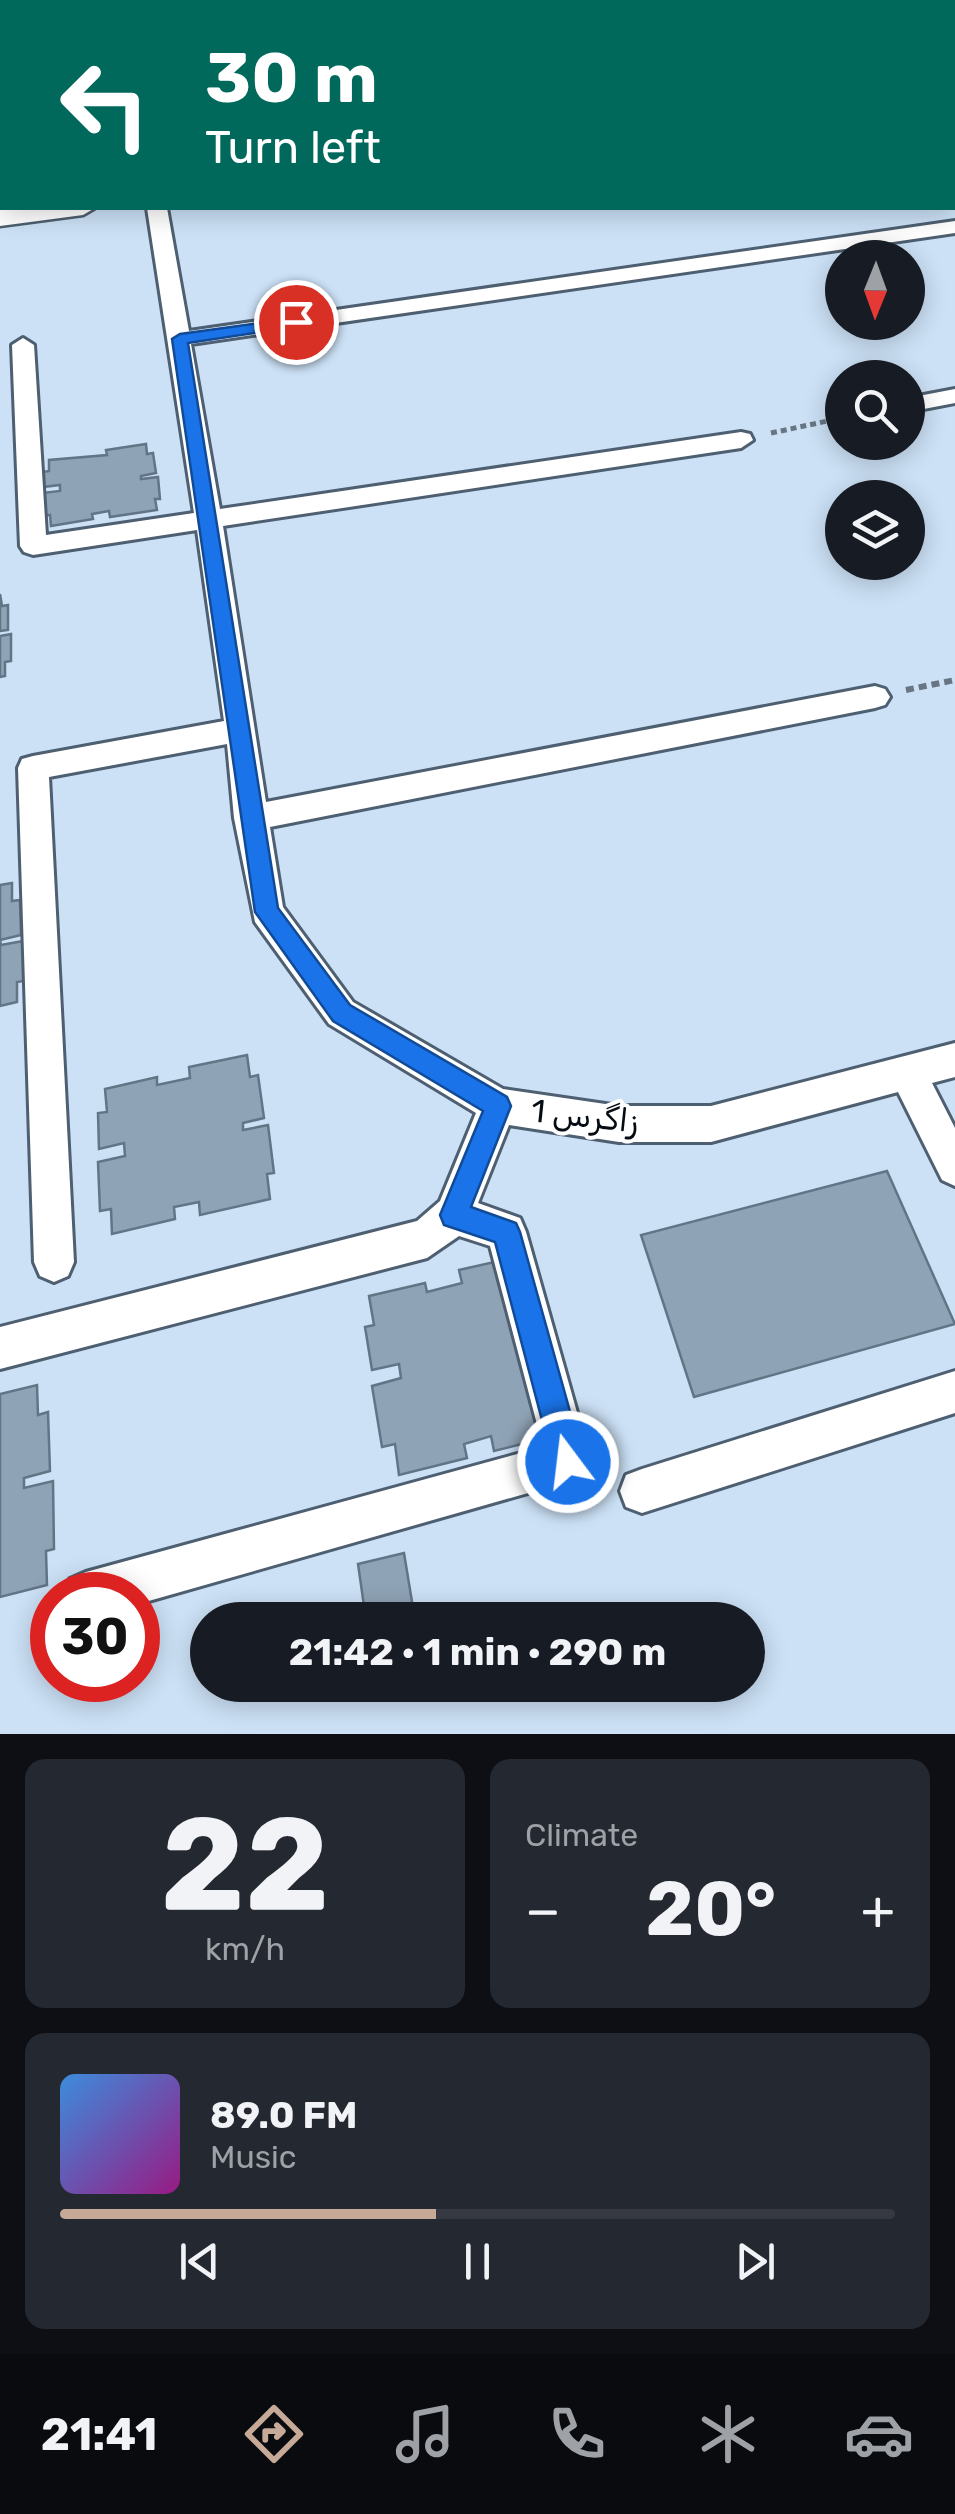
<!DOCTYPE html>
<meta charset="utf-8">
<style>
:root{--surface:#171b24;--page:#242831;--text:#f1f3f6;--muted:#9ea1a6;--line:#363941;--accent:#c7a997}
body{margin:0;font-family:Rubik,Cairo,sans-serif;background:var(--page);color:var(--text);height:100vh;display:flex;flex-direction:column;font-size:38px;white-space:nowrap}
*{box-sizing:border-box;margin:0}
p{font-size:32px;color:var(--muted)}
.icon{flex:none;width:55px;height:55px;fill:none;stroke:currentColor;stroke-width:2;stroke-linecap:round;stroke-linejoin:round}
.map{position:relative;height:1734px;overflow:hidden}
.sheet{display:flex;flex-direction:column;gap:25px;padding:25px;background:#0d0f14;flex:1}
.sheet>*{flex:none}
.top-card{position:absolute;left:0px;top:0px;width:955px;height:210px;box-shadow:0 5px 25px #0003;background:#00695c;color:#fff;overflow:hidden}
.needle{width:65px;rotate:181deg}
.controls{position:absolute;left:825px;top:240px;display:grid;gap:20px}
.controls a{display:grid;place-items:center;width:100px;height:100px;border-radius:50%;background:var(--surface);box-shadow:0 5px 25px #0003;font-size:50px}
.speed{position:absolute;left:30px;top:1572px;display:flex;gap:20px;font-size:50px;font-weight:700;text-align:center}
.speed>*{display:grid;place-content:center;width:130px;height:130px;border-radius:50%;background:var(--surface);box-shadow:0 5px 25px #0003;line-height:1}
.speed .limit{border:15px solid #d22;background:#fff;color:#111}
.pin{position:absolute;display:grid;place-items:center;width:85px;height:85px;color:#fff;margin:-42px;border:5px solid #fff;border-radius:50%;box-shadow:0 2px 10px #0007}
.me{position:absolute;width:110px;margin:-55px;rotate:345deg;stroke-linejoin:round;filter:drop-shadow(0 0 8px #0008)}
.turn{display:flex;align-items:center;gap:35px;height:210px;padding:0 40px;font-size:45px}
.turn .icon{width:130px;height:130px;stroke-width:2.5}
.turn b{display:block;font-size:70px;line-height:85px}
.big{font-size:75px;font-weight:700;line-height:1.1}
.sheet .widget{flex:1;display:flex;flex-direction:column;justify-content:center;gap:15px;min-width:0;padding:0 35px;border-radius:20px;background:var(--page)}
.sheet .dial{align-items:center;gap:0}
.dial b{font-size:130px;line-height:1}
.song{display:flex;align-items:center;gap:30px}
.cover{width:120px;height:120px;border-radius:15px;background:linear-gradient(135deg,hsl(210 70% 55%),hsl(310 70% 35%))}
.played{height:10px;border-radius:5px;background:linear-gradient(90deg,var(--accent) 45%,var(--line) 45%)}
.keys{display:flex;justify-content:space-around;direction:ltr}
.heat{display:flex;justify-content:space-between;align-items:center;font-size:55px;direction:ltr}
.sheet .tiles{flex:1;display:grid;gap:25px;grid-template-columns:1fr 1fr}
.widget:last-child{grid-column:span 2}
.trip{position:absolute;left:190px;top:1602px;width:575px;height:100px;border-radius:50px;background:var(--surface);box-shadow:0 5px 25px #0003;font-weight:700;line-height:100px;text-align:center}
.dock{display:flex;height:160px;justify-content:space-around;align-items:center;background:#090b0e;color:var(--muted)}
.dock .icon{width:70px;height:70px}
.dock .selected{color:var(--accent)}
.dock b{font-size:45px;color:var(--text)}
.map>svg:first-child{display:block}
.building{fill:#8fa3b6;stroke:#627587;stroke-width:2.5}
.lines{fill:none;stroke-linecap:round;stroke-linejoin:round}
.minor-casing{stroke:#4d5f70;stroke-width:6}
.tertiary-casing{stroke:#4d5f70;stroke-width:5}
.path-far1{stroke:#687583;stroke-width:5;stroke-dasharray:6 4;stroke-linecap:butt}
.path{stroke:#687583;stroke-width:6;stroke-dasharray:8 5;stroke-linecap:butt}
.minor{fill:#fff;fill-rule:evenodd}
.tertiary{fill:#fff;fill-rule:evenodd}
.route{fill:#1a73e8;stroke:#114b97;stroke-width:2.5}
.labels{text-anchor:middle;stroke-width:8;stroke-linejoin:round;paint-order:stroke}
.street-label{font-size:32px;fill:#060c13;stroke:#fff}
</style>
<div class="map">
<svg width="955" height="1734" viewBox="0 0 955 1734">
<rect width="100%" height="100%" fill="#cce1f6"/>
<g class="building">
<polygon points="146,444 147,454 153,453 156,473 141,476 141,479 158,477 160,499 155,499 157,510 110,517 109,511 92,514 93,519 51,526 50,515 43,516 42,493 60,491 60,485 43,487 43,472 49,471 49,460 107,455 106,450"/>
<polygon points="0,594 2,606 8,605 8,630 0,631"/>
<polygon points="11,634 11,661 5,662 5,676 0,677 0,636"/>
<polygon points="12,883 12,901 20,900 21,935 0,940 1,945 23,941 24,981 17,982 17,1002 0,1006 0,885"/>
<polygon points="247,1055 250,1077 258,1075 264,1118 243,1123 243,1130 268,1125 274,1173 267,1174 270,1199 200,1215 199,1202 174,1207 175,1219 112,1234 111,1209 100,1211 98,1162 125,1156 124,1143 99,1149 98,1113 107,1112 105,1089 157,1077 157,1085 190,1078 189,1067"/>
<polygon points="887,1171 955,1324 694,1397 641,1235"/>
<polygon points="521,1256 569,1432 494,1451 491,1436 464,1444 467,1458 399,1475 395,1444 382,1447 372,1386 401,1378 399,1364 372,1370 365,1327 374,1325 369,1296 425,1283 427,1292 462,1283 459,1270"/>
<polygon points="37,1385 38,1415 48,1412 50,1471 24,1478 24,1488 53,1481 54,1549 46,1551 47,1585 0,1597 0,1394"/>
<polygon points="404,1553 415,1620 366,1620 358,1564"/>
</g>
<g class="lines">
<g class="minor-casing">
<g id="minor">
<rect x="108" y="0" width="16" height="2"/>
<rect x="256" y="0" width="16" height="2"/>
<polygon points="346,0 363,0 364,2 348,2"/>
<rect x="0" y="44" width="2" height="10"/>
<polygon points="0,105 2,106 2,117 0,117"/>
<polygon points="147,208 167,208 189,331 955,221 955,233 191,344 220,509 741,432 750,434 753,440 741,448 223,526 266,802 875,686 885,689 890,697 885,705 875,708 270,827 283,907 353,1002 503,1089 619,1106 711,1106 955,1043 955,1077 932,1083 955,1128 955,1186 942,1180 898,1092 711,1142 619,1142 509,1125 478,1203 520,1218 526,1232 591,1462 584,1477 138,1604 138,1595 63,1595 70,1579 86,1572 543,1447 490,1246 459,1236 427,1258 0,1369 0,1327 417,1221 440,1201 476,1113 329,1024 255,922 234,818 227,744 49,777 74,1262 68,1276 54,1282 40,1276 34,1262 18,768 22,759 33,756 224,721 197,530 33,555 24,552 20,546 12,345 23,338 34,345 46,535 194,513"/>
<polygon points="955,389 955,403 908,412 908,398"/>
<polygon points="955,1371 955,1413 642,1513 626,1507 620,1491 626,1475 642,1469"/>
</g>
</g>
<g class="tertiary-casing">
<g id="tertiary">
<rect x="952" y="91" width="3" height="14"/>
<polygon points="25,208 95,208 83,215 0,226 0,210"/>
</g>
</g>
<polyline class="path-far1" points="771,433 842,418"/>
<polyline class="path" points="906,690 955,680"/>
<use href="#minor" class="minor"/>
<use href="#tertiary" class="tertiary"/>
</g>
<polygon class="route" points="296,318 301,319 301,326 188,343 278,908 350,1005 507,1097 511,1106 471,1207 516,1223 520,1232 584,1462 579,1473 568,1478 558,1473 553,1462 495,1242 444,1225 440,1215 483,1111 333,1021 255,912 172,339 180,334"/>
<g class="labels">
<g class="street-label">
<text transform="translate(585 1116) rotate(6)" y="11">زاگرس 1</text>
</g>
</g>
</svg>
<div class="controls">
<a><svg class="needle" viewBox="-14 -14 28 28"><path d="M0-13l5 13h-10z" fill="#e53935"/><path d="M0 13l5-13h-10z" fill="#9ea1a6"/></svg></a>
<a><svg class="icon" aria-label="search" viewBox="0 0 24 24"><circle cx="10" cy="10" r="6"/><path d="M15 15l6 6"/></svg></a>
<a><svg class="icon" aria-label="layers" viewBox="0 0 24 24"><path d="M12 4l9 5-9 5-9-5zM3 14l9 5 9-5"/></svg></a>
</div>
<div class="speed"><div class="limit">30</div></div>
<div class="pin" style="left:296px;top:322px;background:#d93025"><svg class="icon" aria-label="arrive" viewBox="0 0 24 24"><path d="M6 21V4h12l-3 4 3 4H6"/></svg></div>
<svg class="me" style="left:568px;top:1462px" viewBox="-20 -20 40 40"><circle r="17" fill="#1a73e8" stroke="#fff" stroke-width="3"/><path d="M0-11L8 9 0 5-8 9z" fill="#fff"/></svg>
<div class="trip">21:42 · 1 min · 290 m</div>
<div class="top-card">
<div class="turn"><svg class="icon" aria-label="left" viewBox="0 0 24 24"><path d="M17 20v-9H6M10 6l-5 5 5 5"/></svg><div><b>30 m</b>Turn left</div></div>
</div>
</div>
<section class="sheet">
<div class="tiles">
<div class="widget dial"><b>22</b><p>km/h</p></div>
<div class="widget"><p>Climate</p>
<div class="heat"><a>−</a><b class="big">20°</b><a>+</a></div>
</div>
<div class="widget">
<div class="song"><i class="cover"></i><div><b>89.0 FM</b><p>Music</p></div></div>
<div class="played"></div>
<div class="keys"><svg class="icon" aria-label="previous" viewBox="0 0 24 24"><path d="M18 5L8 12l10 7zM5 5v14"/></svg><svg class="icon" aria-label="pause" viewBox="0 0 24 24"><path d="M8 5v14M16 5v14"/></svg><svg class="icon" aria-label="next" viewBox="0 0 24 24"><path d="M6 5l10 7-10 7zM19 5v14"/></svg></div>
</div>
</div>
</section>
<nav class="dock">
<b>21:41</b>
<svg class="icon selected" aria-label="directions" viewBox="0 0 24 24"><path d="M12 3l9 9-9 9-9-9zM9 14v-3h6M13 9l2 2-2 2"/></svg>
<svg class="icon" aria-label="music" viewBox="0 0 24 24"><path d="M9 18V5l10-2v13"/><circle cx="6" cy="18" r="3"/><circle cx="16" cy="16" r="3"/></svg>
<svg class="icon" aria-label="phone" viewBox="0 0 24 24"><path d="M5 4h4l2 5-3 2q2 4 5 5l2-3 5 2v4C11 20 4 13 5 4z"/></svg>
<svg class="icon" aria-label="climate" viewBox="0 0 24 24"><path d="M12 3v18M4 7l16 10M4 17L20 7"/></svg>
<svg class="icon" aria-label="car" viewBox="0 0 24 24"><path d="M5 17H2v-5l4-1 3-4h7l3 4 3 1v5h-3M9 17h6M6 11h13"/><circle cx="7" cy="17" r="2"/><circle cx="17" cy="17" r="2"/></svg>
</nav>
